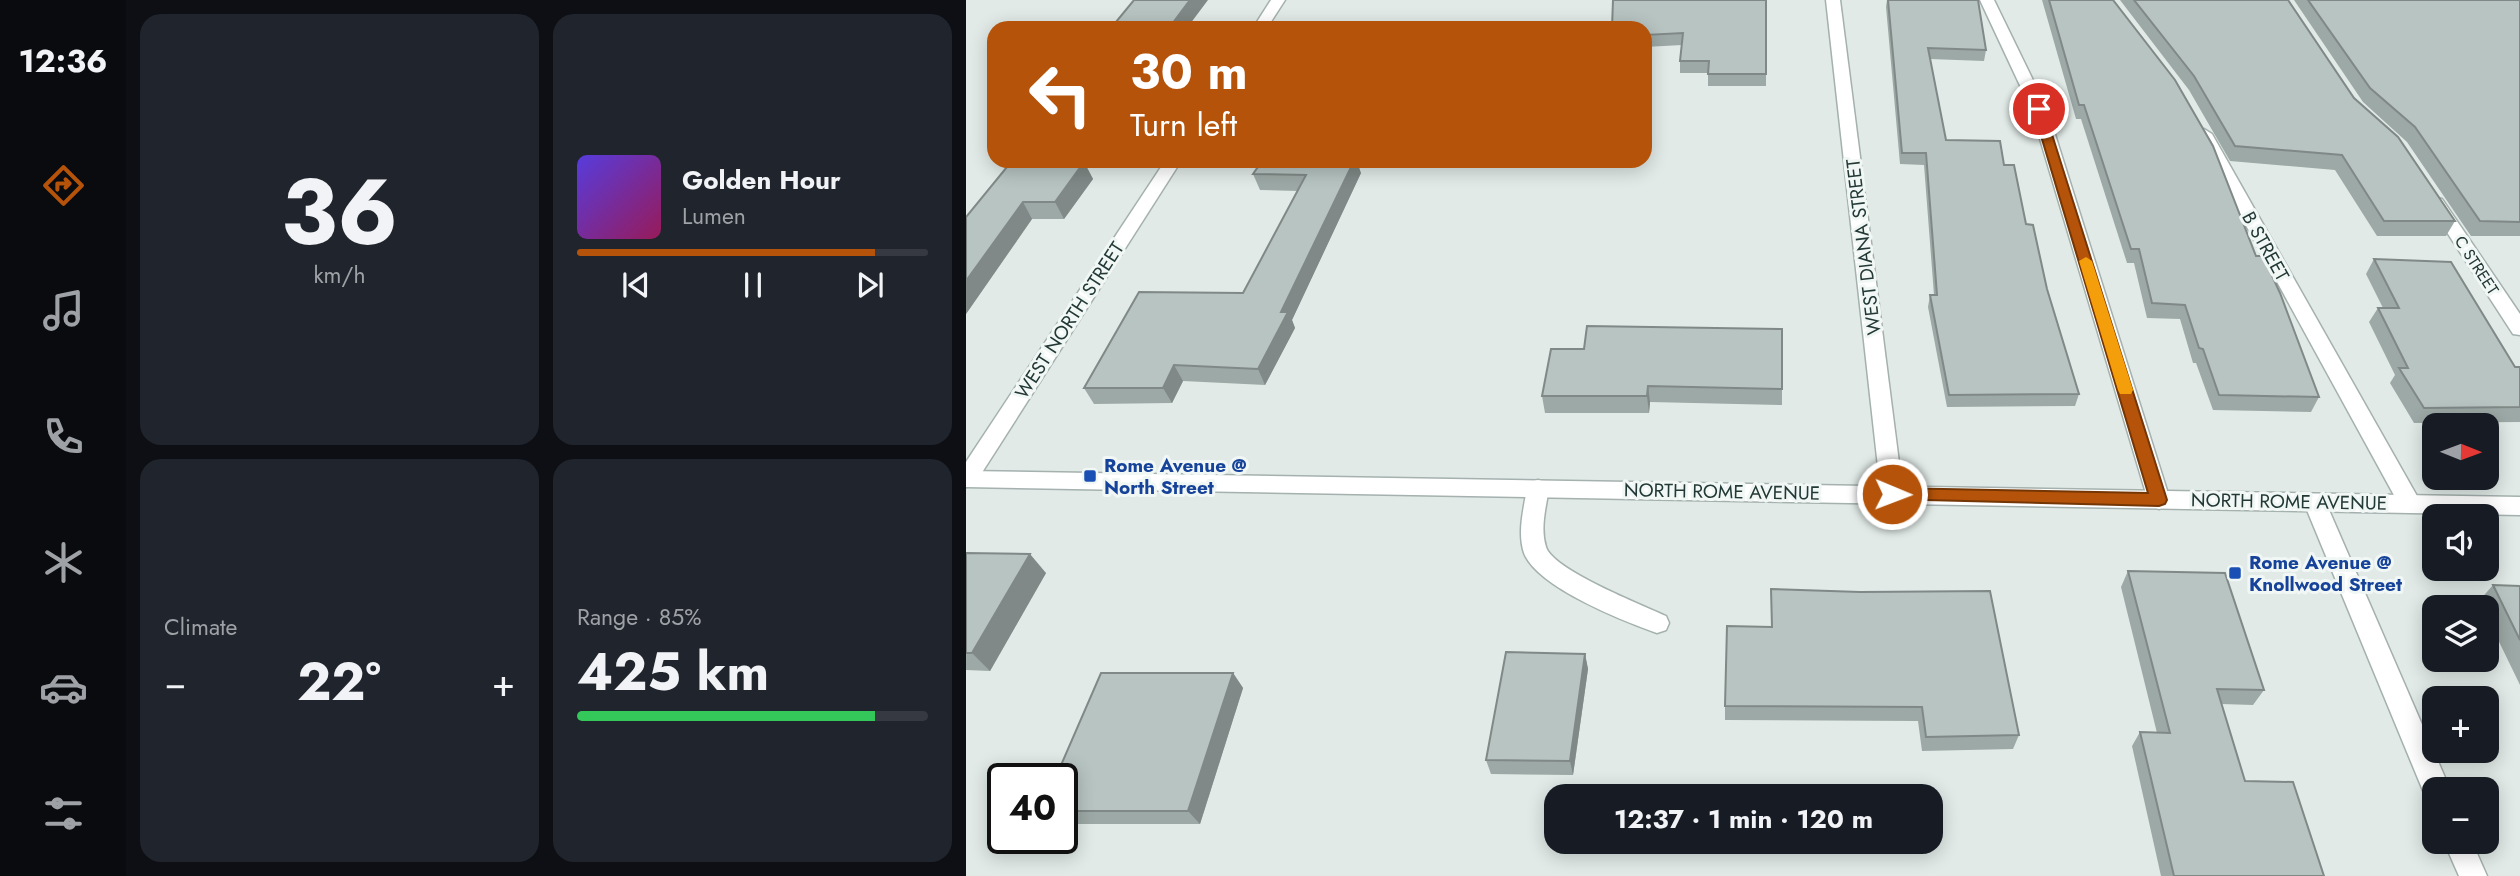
<!DOCTYPE html>
<meta charset="utf-8">
<style>
:root{--surface:#171b24;--page:#20242c;--text:#f1f3f6;--muted:#9ea1a6;--line:#363941;--accent:#b45309}
body{margin:0;font-family:Jost,sans-serif;background:var(--page);color:var(--text);height:100vh;display:flex;flex-direction:column;font-size:26px;white-space:nowrap}
*{box-sizing:border-box;margin:0}
p{font-size:23px;color:var(--muted)}
.icon{flex:none;width:38px;height:38px;fill:none;stroke:currentColor;stroke-width:2;stroke-linecap:round;stroke-linejoin:round}
.map{position:relative;flex:1;overflow:hidden}
.sheet{display:flex;flex-direction:column;gap:14px;padding:14px;background:#0d0f14;width:840px}
.sheet>*{flex:none}
.banner{position:absolute;left:21px;top:21px;width:665px;height:147px;border-radius:21px;box-shadow:0 4px 18px #0003;background:#b45309;color:#fff;overflow:hidden}
.needle{width:46px;rotate:91deg}
.tools{position:absolute;left:1456px;top:413px;display:grid;gap:14px}
.tools a{display:grid;place-items:center;width:77px;height:77px;border-radius:14px;background:var(--surface);box-shadow:0 4px 18px #0003;font-size:35px}
.speed{position:absolute;left:21px;top:763px;display:flex;gap:14px;font-size:35px;font-weight:700;text-align:center}
.speed>*{display:grid;place-content:center;width:91px;height:91px;border-radius:50%;background:var(--surface);box-shadow:0 4px 18px #0003;line-height:1}
.speed .limit{border:4px solid #111;border-radius:10px;background:#fff;color:#111}
.pin{position:absolute;display:grid;place-items:center;width:60px;height:60px;color:#fff;margin:-30px;border:4px solid #fff;border-radius:50%;box-shadow:0 2px 7px #0007}
.me{position:absolute;width:77px;margin:-38px;rotate:91deg;stroke-linejoin:round;filter:drop-shadow(0 0 5px #0008)}
.turn{display:flex;align-items:center;gap:24px;height:147px;padding:0 28px;font-size:32px}
.turn .icon{width:91px;height:91px;stroke-width:2.5}
.turn b{display:block;font-size:49px;line-height:60px}
.big{font-size:52px;font-weight:700;line-height:1.1}
.sheet .widget{flex:1;display:flex;flex-direction:column;justify-content:center;gap:10px;min-width:0;padding:0 24px;border-radius:21px;background:var(--page)}
.sheet .dial{align-items:center;gap:0}
.dial b{font-size:91px;line-height:1}
.song{display:flex;align-items:center;gap:21px}
.cover{width:84px;height:84px;border-radius:10px;background:linear-gradient(135deg,hsl(250 70% 55%),hsl(330 70% 35%))}
.played{height:7px;border-radius:4px;background:linear-gradient(90deg,var(--accent) 85%,var(--line) 85%)}
.keys{display:flex;justify-content:space-around;direction:ltr}
.heat{display:flex;justify-content:space-between;align-items:center;font-size:38px;direction:ltr}
.charge{height:10px;border-radius:5px;background:linear-gradient(90deg,#34c759 85%,var(--line) 0)}
.sheet .tiles{flex:1;display:grid;gap:14px;grid-template-columns:repeat(2,1fr)}
.trip{position:absolute;left:578px;top:784px;width:399px;height:70px;border-radius:21px;background:var(--surface);box-shadow:0 4px 18px #0003;font-weight:700;line-height:70px;text-align:center}
main{display:flex;flex:1;min-height:0}
.menu{display:flex;flex-direction:column;width:126px;justify-content:space-around;align-items:center;background:#090b0e;color:var(--muted)}
.menu .icon{width:49px;height:49px}
.menu .active{color:var(--accent)}
.menu b{font-size:32px;color:var(--text)}
.map>svg:first-child{display:block}
.lines{fill:none;stroke-linecap:round;stroke-linejoin:round}
.service-casing{stroke:#a4b1ae;stroke-width:3}
.minor-casing{stroke:#a4b1ae;stroke-width:3}
.tertiary-casing{stroke:#a4b1ae;stroke-width:3}
.service{fill:#fff;fill-rule:evenodd}
.minor{fill:#fff;fill-rule:evenodd}
.tertiary{fill:#fff;fill-rule:evenodd}
.wall{fill:#9da9a6}
.shaded-wall{fill:#808987}
.building{fill:#b7c4c1;stroke:#808987;stroke-width:2}
.route{fill:#b45309;stroke:#753606;stroke-width:2}
.slow{fill:#f59e0b}
.transit-dot{fill:#1a4fb4;stroke:#f1f7f5;stroke-width:2.5}
.labels{text-anchor:middle;stroke-width:6;stroke-linejoin:round;paint-order:stroke}
.far-street-label{font-size:16px;fill:#233936;stroke:#f1f7f5}
.street-label{font-size:19px;fill:#233936;stroke:#f1f7f5}
.transit-label{font-size:19px;font-weight:bold;fill:#164399;stroke:#f1f7f5;text-anchor:start}
</style>
<main>
<nav class="menu">
<b>12:36</b>
<svg class="icon active" aria-label="directions" viewBox="0 0 24 24"><path d="M12 3l9 9-9 9-9-9zM9 14v-3h6M13 9l2 2-2 2"/></svg>
<svg class="icon" aria-label="music" viewBox="0 0 24 24"><path d="M9 18V5l10-2v13"/><circle cx="6" cy="18" r="3"/><circle cx="16" cy="16" r="3"/></svg>
<svg class="icon" aria-label="phone" viewBox="0 0 24 24"><path d="M5 4h4l2 5-3 2q2 4 5 5l2-3 5 2v4C11 20 4 13 5 4z"/></svg>
<svg class="icon" aria-label="climate" viewBox="0 0 24 24"><path d="M12 3v18M4 7l16 10M4 17L20 7"/></svg>
<svg class="icon" aria-label="car" viewBox="0 0 24 24"><path d="M5 17H2v-5l4-1 3-4h7l3 4 3 1v5h-3M9 17h6M6 11h13"/><circle cx="7" cy="17" r="2"/><circle cx="17" cy="17" r="2"/></svg>
<svg class="icon" aria-label="filters" viewBox="0 0 24 24"><path d="M4 7h16M4 17h16"/><circle cx="9" cy="7" r="2"/><circle cx="15" cy="17" r="2"/></svg>
</nav>
<section class="sheet">
<div class="tiles">
<div class="widget dial"><b>36</b><p>km/h</p></div>
<div class="widget">
<div class="song"><i class="cover"></i><div><b>Golden Hour</b><p>Lumen</p></div></div>
<div class="played"></div>
<div class="keys"><svg class="icon" aria-label="previous" viewBox="0 0 24 24"><path d="M18 5L8 12l10 7zM5 5v14"/></svg><svg class="icon" aria-label="pause" viewBox="0 0 24 24"><path d="M8 5v14M16 5v14"/></svg><svg class="icon" aria-label="next" viewBox="0 0 24 24"><path d="M6 5l10 7-10 7zM19 5v14"/></svg></div>
</div>
<div class="widget"><p>Climate</p>
<div class="heat"><a>−</a><b class="big">22°</b><a>+</a></div>
</div>
<div class="widget"><p>Range · 85%</p><b class="big">425 km</b><div class="charge"></div></div>
</div>
</section>
<div class="map">
<svg width="1554" height="876" viewBox="0 0 1554 876">
<rect width="100%" height="100%" fill="#e1eae7"/>
<g class="lines">
<g class="service-casing">
<path id="service" d="M572,480L580,482L583,488C580,507 574,528 580,547C587,570 676,605 700,616L703,623L700,630L691,633C657,621 571,587 558,553C551,532 558,508 561,488L564,482Z"/>
</g>
<g class="minor-casing">
<g id="minor">
<polygon points="305,0 319,0 301,28 287,28"/>
<polygon points="860,0 874,0 937,494 934,500 926,503 918,500 915,494"/>
<polygon points="1014,0 1028,0 1081,109 1204,500 1201,506 1193,509 1185,506 1182,500 1065,109"/>
<polygon points="1238,129 1246,134 1451,496 1454,502 1451,508 1443,511 1435,508 1230,134"/>
<polygon points="199,161 215,161 8,485 0,487 0,462"/>
<polygon points="1470,198 1476,199 1554,314 1554,335 1547,334 1462,203"/>
<polygon points="1349,494 1357,497 1360,503 1484,789 1468,789 1468,801 1460,798 1338,503 1341,497"/>
<polygon points="1478,842 1506,842 1521,876 1493,876"/>
</g>
</g>
<g class="tertiary-casing">
<polygon id="tertiary" points="0,471 1554,497 1554,515 0,487"/>
</g>
<use href="#service" class="service"/>
<use href="#minor" class="minor"/>
<use href="#tertiary" class="tertiary"/>
</g>
<g class="wall">
<polygon points="800,0 800,86 742,86 742,73 714,73 714,61 716,45 679,47 679,28"/>
<polygon points="921,0 1012,0 1020,50 1018,61 964,59 980,140 1038,165 1060,224 1113,394 1109,406 981,407 962,307 964,295 968,295 958,165 934,164 920,7"/>
<polygon points="1076,0 1147,0 1290,256 1353,397 1345,412 1247,410 1230,363 1227,363 1214,319 1181,318 1168,263 1161,263 1115,119 1110,119"/>
<polygon points="1154,0 1322,0 1388,98 1489,221 1480,236 1411,236 1369,170 1264,161 1223,90"/>
<polygon points="1328,0 1554,0 1554,236 1505,236 1441,142 1397,102"/>
<polygon points="45,162 118,162 127,179 98,219 66,219 0,314"/>
<polygon points="395,173 326,320 329,328 299,385 217,381 206,403 128,404 118,388 277,293 332,191 294,190 287,174"/>
<polygon points="1408,259 1549,367 1554,367 1554,422 1448,423 1424,383 1429,375 1403,322 1412,308 1417,308 1400,274"/>
<polygon points="585,349 816,389 816,405 684,402 683,413 579,413 576,396"/>
<polygon points="0,553 80,573 24,671 0,670"/>
<polygon points="1162,571 1298,690 1287,705 1255,704 1279,781 1358,876 1195,876 1166,746 1174,732 1191,733 1155,587"/>
<polygon points="1527,585 1554,586 1554,685 1521,617 1521,607 1516,607 1513,601"/>
<polygon points="805,589 1053,735 1047,749 956,751 952,721 759,720 759,706 805,627"/>
<polygon points="619,654 622,669 607,775 525,774 520,760"/>
<polygon points="267,673 277,688 234,824 96,824 96,779"/>
</g>
<g class="shaded-wall">
<polygon points="224,0 242,0 221,28 203,28"/>
<polygon points="388,161 391,161 395,173 326,320 329,328 299,385 292,369 315,312"/>
<polygon points="118,162 127,179 98,219 89,202"/>
<polygon points="57,202 66,219 0,314 0,281"/>
<polygon points="208,365 217,381 206,403 197,388"/>
<polygon points="682,386 684,402 683,413 681,396"/>
<polygon points="64,554 80,573 24,671 6,653"/>
<polygon points="619,654 622,669 607,775 604,761"/>
<polygon points="267,673 277,688 234,824 222,811"/>
</g>
<g class="building">
<polygon points="168,0 224,0 203,28 145,28"/>
<polygon points="647,0 800,0 800,74 742,74 743,61 714,61 717,33 679,35 679,28 646,28"/>
<polygon points="922,0 1012,0 1020,50 962,48 980,140 1034,141 1038,165 1048,165 1060,224 1067,225 1081,289 1113,394 983,395 964,295 971,295 960,153 936,153"/>
<polygon points="1083,0 1147,0 1209,80 1247,146 1290,256 1297,256 1314,293 1353,397 1253,395 1237,349 1233,348 1219,305 1186,303 1173,249 1165,249 1118,105 1113,105"/>
<polygon points="1168,0 1322,0 1388,98 1432,137 1489,221 1418,221 1376,155 1269,146 1228,76"/>
<polygon points="1342,0 1554,0 1554,222 1514,221 1449,127 1404,88"/>
<polygon points="358,22 464,22 462,28 355,28"/>
<polygon points="296,161 388,161 315,312 322,312 292,369 208,365 197,388 118,388 173,292 277,293 340,175 287,174"/>
<polygon points="45,162 118,162 89,202 57,202 0,281 0,217"/>
<polygon points="1408,259 1485,262 1549,367 1554,367 1554,407 1458,408 1433,368 1442,368 1412,308 1433,308"/>
<polygon points="621,326 816,329 816,389 682,386 681,396 576,396 585,349 618,349"/>
<polygon points="0,553 64,554 6,653 0,653"/>
<polygon points="1162,571 1259,573 1298,690 1251,689 1279,781 1327,782 1358,876 1208,876 1174,732 1204,733"/>
<polygon points="1527,585 1554,586 1554,640"/>
<polygon points="805,589 894,592 1024,591 1053,735 960,737 956,707 759,706 761,626 806,627"/>
<polygon points="540,652 619,654 604,761 520,760"/>
<polygon points="135,673 267,673 222,811 96,811 96,779 89,779"/>
</g>
<polygon class="route" points="1073,105 1078,109 1201,500 1199,504 1193,506 921,499 918,494 921,490 926,488 1182,493 1067,109"/>
<polygon class="slow" points="1120,257 1126,261 1167,390 1165,394 1154,394 1152,390 1113,261"/>
<g class="transit-dot">
<rect x="117" y="469" width="14" height="14" rx="3.5"/>
<rect x="1262" y="566" width="14" height="14" rx="3.5"/>
</g>
<g class="labels">
<g class="far-street-label">
<text transform="translate(1511 265) rotate(57)" y="6">C STREET</text>
</g>
<g class="street-label">
<text transform="translate(1300 246) rotate(61)" y="7">B STREET</text>
<text transform="translate(897 247) rotate(-97)" y="7">WEST DIANA STREET</text>
<text transform="translate(103 320) rotate(-57)" y="7">WEST NORTH STREET</text>
<text transform="translate(756 491) rotate(1)" y="7">NORTH ROME AVENUE</text>
<text transform="translate(1323 501) rotate(1)" y="7">NORTH ROME AVENUE</text>
</g>
<g class="transit-label">
<text x="138" y="472">Rome Avenue @<tspan x="138" dy="22">North Street</tspan></text>
<text x="1283" y="569">Rome Avenue @<tspan x="1283" dy="22">Knollwood Street</tspan></text>
</g>
</g>
</svg>
<div class="tools">
<a><svg class="needle" viewBox="-14 -14 28 28"><path d="M0-13l5 13h-10z" fill="#e53935"/><path d="M0 13l5-13h-10z" fill="#9ea1a6"/></svg></a>
<a><svg class="icon" aria-label="sound" viewBox="0 0 24 24"><path d="M4 9h4l5-4v14l-5-4H4zM17 9q2 3 0 6"/></svg></a>
<a><svg class="icon" aria-label="layers" viewBox="0 0 24 24"><path d="M12 4l9 5-9 5-9-5zM3 14l9 5 9-5"/></svg></a>
<a>+</a>
<a>−</a>
</div>
<div class="speed"><div class="limit">40</div></div>
<div class="pin" style="left:1073px;top:109px;background:#d93025"><svg class="icon" aria-label="arrive" viewBox="0 0 24 24"><path d="M6 21V4h12l-3 4 3 4H6"/></svg></div>
<svg class="me" style="left:926px;top:494px" viewBox="-20 -20 40 40"><circle r="17" fill="#b45309" stroke="#fff" stroke-width="3"/><path d="M0-11L8 9 0 5-8 9z" fill="#fff"/></svg>
<div class="trip">12:37 · 1 min · 120 m</div>
<div class="banner">
<div class="turn"><svg class="icon" aria-label="left" viewBox="0 0 24 24"><path d="M17 20v-9H6M10 6l-5 5 5 5"/></svg><div><b>30 m</b>Turn left</div></div>
</div>
</div>
</main>
